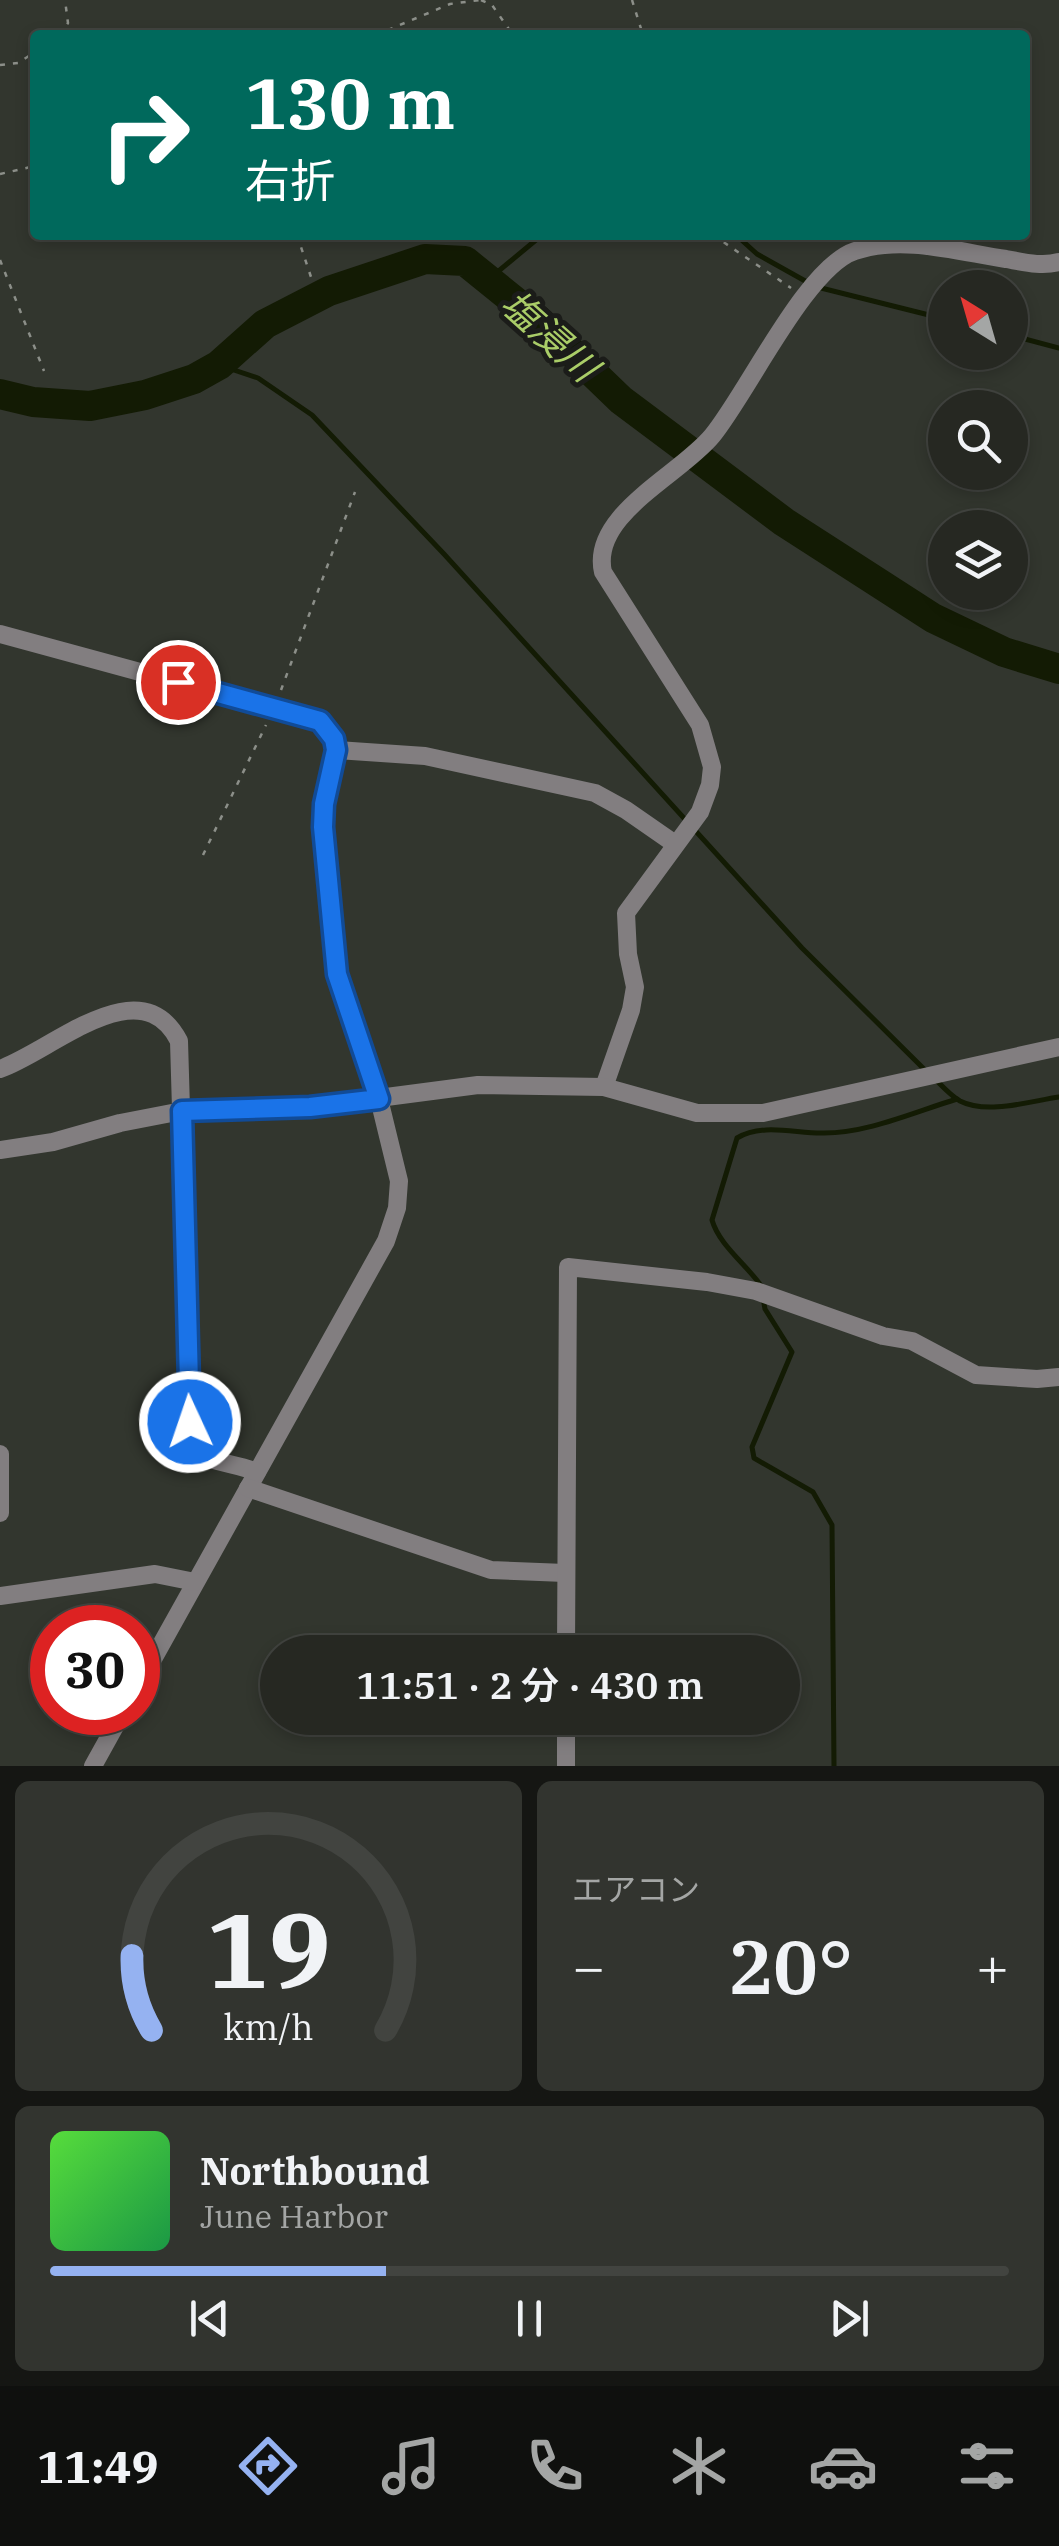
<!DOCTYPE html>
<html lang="ja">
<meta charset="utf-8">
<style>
:root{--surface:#262822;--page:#32342f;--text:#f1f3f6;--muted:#a4a6a5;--line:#424440;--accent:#95b2f1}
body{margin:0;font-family:"IBM Plex Serif","Noto Sans JP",serif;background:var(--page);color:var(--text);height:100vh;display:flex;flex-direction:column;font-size:38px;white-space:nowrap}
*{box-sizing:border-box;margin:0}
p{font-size:32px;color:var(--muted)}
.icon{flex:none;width:55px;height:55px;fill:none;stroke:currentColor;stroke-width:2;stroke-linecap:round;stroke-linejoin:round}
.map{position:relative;height:1766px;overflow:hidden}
.side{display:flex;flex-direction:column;gap:15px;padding:15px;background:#151613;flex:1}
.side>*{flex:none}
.top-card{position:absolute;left:30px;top:30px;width:1000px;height:210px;border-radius:10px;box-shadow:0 5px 15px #0003,0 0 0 2px var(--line);background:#00695c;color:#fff;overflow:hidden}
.needle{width:65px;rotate:323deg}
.controls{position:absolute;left:928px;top:270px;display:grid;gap:20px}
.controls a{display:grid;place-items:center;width:100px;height:100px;border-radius:50%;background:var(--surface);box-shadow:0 5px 15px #0003,0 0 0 2px var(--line);font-size:50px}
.speed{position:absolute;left:30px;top:1605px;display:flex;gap:20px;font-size:50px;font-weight:700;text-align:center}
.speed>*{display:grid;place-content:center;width:130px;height:130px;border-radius:50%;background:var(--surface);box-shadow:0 5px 15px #0003,0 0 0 2px var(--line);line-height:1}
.speed .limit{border:15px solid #d22;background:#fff;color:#111}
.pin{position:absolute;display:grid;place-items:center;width:85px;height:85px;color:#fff;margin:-42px;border:5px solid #fff;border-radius:50%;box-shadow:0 2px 10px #0007}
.me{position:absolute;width:110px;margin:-55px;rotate:357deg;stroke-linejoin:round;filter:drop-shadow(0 0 8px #0008)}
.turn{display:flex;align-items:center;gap:35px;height:210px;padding:0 50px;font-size:45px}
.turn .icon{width:130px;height:130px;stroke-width:2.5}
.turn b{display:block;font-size:70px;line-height:85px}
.big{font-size:75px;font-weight:600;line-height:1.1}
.side .widget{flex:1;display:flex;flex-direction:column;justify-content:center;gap:15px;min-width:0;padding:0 35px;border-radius:15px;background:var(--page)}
.side .dial{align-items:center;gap:0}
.dial svg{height:260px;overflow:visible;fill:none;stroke:var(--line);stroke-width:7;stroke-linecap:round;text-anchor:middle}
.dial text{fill:var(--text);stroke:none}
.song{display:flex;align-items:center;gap:30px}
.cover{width:120px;height:120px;border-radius:15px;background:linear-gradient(135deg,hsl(110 70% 55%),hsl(140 70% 35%))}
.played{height:10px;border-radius:5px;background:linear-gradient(90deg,var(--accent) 35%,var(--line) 35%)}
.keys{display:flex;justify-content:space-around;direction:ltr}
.heat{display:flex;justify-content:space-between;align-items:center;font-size:55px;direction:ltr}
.side .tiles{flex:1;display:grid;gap:15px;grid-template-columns:1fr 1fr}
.widget:last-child{grid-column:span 2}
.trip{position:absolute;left:260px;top:1635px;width:540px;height:100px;border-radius:50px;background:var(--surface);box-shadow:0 5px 15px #0003,0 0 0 2px var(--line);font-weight:600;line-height:100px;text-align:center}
.tabs{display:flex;height:160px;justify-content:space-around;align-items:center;background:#0f100e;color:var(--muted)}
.tabs .icon{width:70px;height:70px}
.tabs .selected{color:var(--accent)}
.tabs b{font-size:45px;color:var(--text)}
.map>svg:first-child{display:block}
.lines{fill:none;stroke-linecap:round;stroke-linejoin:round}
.stream{stroke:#131b04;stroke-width:5}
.river{stroke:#131b04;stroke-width:30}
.path{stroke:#8c8f89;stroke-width:2.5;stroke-dasharray:5 8;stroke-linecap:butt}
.minor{stroke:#827e80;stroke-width:18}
.route-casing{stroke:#114b97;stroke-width:25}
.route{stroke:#1a73e8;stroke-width:18}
.labels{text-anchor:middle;stroke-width:10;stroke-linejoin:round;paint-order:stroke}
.water-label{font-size:38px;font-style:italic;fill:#aacd68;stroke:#1b1c19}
</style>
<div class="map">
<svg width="1059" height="1766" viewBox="0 0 1059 1766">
<rect width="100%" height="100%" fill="#32362e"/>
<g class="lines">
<g class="stream">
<polyline points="736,235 757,254 807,282"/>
<polyline points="489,279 542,235"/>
<polyline points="817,287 945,319"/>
<polyline points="1010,335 1059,348"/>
<polyline points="219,365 258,378 312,415 444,554 802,948 927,1072"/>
<path d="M935,1079C943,1087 951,1096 960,1101C987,1115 1031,1101 1059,1097"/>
<path d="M762,1287C747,1265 719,1245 712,1220L737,1138C762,1123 794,1133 821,1133C866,1134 914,1112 957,1099"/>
<polyline points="763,1298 765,1309 792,1352 752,1447 754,1458 813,1492 832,1525 834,1766"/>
</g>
<polyline class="river" points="0,394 33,402 90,406 145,395 194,379 219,365 265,324 329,291 425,259 465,261 538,320 621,400 784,522 933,618 1004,652 1059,669"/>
<g class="path">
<polyline points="481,0 492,5 513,35"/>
<polyline points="632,0 643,35"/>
<polyline points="60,35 68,23 65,0"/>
<polyline points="376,35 450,4 480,0"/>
<polyline points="0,65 18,63 35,52"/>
<polyline points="0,174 35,166"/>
<polyline points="297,235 313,283"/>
<polyline points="713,235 791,288"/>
<polyline points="0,260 44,371"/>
<polyline points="281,690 355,492"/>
<polyline points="203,855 266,725"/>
</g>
<g class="minor">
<path d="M0,634L320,721C351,749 324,791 323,827L337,974L379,1099L399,1181L397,1208L386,1241L138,1686"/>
<polyline points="337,750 425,756 595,793 626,810 675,844"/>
<path d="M0,1069C52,1051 140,966 179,1041L191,1449C208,1463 236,1463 257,1472"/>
<path d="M604,1087L631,1010L635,987L628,954L626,913L700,812L710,785L712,767L700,725L603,572C590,515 680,475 712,436C747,394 806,267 855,251C902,235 959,252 1006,259C1023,262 1042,267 1059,262"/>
<polyline points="0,1150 53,1142 120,1123 182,1111 310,1107 478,1085 604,1087 697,1113 763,1113 1059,1047"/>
<polyline points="0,1454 0,1513"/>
<polyline points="248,1488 491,1570 565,1573"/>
<polyline points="0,1596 155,1574 195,1582"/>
<polyline points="566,1652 568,1267 707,1282 756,1291 883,1336 912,1341 976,1375 1037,1379 1059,1377"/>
<polyline points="566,1718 566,1766"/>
<polyline points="93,1766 123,1712"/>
</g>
</g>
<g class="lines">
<g class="route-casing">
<polyline id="route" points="178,682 320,721 334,739 336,750 324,804 323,827 337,974 379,1099 310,1107 182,1111 190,1422"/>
</g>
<use href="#route" class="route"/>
</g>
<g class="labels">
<g class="water-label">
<text transform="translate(549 336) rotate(42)" y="13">塩浸川</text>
</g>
</g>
</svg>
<div class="controls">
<a><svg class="needle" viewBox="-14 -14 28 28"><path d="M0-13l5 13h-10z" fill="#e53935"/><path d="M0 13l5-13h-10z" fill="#a4a6a5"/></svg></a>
<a><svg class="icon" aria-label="search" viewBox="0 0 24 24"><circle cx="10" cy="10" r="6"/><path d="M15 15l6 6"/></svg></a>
<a><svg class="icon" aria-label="layers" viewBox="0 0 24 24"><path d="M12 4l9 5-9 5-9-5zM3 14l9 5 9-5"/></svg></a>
</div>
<div class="speed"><div class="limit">30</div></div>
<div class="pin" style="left:178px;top:682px;background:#d93025"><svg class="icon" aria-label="arrive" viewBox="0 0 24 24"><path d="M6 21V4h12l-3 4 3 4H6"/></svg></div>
<svg class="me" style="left:190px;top:1422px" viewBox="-20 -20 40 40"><circle r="17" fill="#1a73e8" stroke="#fff" stroke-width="3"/><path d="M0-11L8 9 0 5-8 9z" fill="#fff"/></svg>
<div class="trip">11:51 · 2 分 · 430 m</div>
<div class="top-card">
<div class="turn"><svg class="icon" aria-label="right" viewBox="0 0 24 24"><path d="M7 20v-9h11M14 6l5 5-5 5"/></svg><div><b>130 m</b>右折</div></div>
</div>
</div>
<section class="side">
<div class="tiles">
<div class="widget dial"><svg viewBox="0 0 100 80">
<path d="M14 69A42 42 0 1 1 86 69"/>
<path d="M14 69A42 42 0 0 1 8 46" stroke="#95b2f1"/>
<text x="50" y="56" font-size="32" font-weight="700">19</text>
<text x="50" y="72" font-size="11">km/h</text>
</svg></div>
<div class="widget"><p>エアコン</p>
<div class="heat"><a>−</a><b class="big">20°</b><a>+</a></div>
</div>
<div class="widget">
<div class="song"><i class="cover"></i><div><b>Northbound</b><p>June Harbor</p></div></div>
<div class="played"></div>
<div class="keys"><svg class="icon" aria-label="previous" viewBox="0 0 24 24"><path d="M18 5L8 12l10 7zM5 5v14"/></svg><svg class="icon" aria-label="pause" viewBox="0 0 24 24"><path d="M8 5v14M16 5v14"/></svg><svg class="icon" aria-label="next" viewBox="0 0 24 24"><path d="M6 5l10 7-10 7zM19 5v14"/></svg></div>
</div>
</div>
</section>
<nav class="tabs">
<b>11:49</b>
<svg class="icon selected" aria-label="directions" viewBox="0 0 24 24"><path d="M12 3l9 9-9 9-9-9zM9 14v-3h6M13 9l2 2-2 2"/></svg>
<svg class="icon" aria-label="music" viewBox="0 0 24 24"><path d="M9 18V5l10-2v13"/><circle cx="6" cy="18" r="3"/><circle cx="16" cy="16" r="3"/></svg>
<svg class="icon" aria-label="phone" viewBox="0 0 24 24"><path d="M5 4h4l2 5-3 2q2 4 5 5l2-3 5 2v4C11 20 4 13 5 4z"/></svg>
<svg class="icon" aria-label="climate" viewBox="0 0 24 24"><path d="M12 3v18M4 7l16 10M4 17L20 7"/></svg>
<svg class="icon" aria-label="car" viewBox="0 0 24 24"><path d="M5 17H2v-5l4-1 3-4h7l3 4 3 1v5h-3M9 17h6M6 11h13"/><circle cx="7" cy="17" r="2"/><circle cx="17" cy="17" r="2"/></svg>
<svg class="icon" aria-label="filters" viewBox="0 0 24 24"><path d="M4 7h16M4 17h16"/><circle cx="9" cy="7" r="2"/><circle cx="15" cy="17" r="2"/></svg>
</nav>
